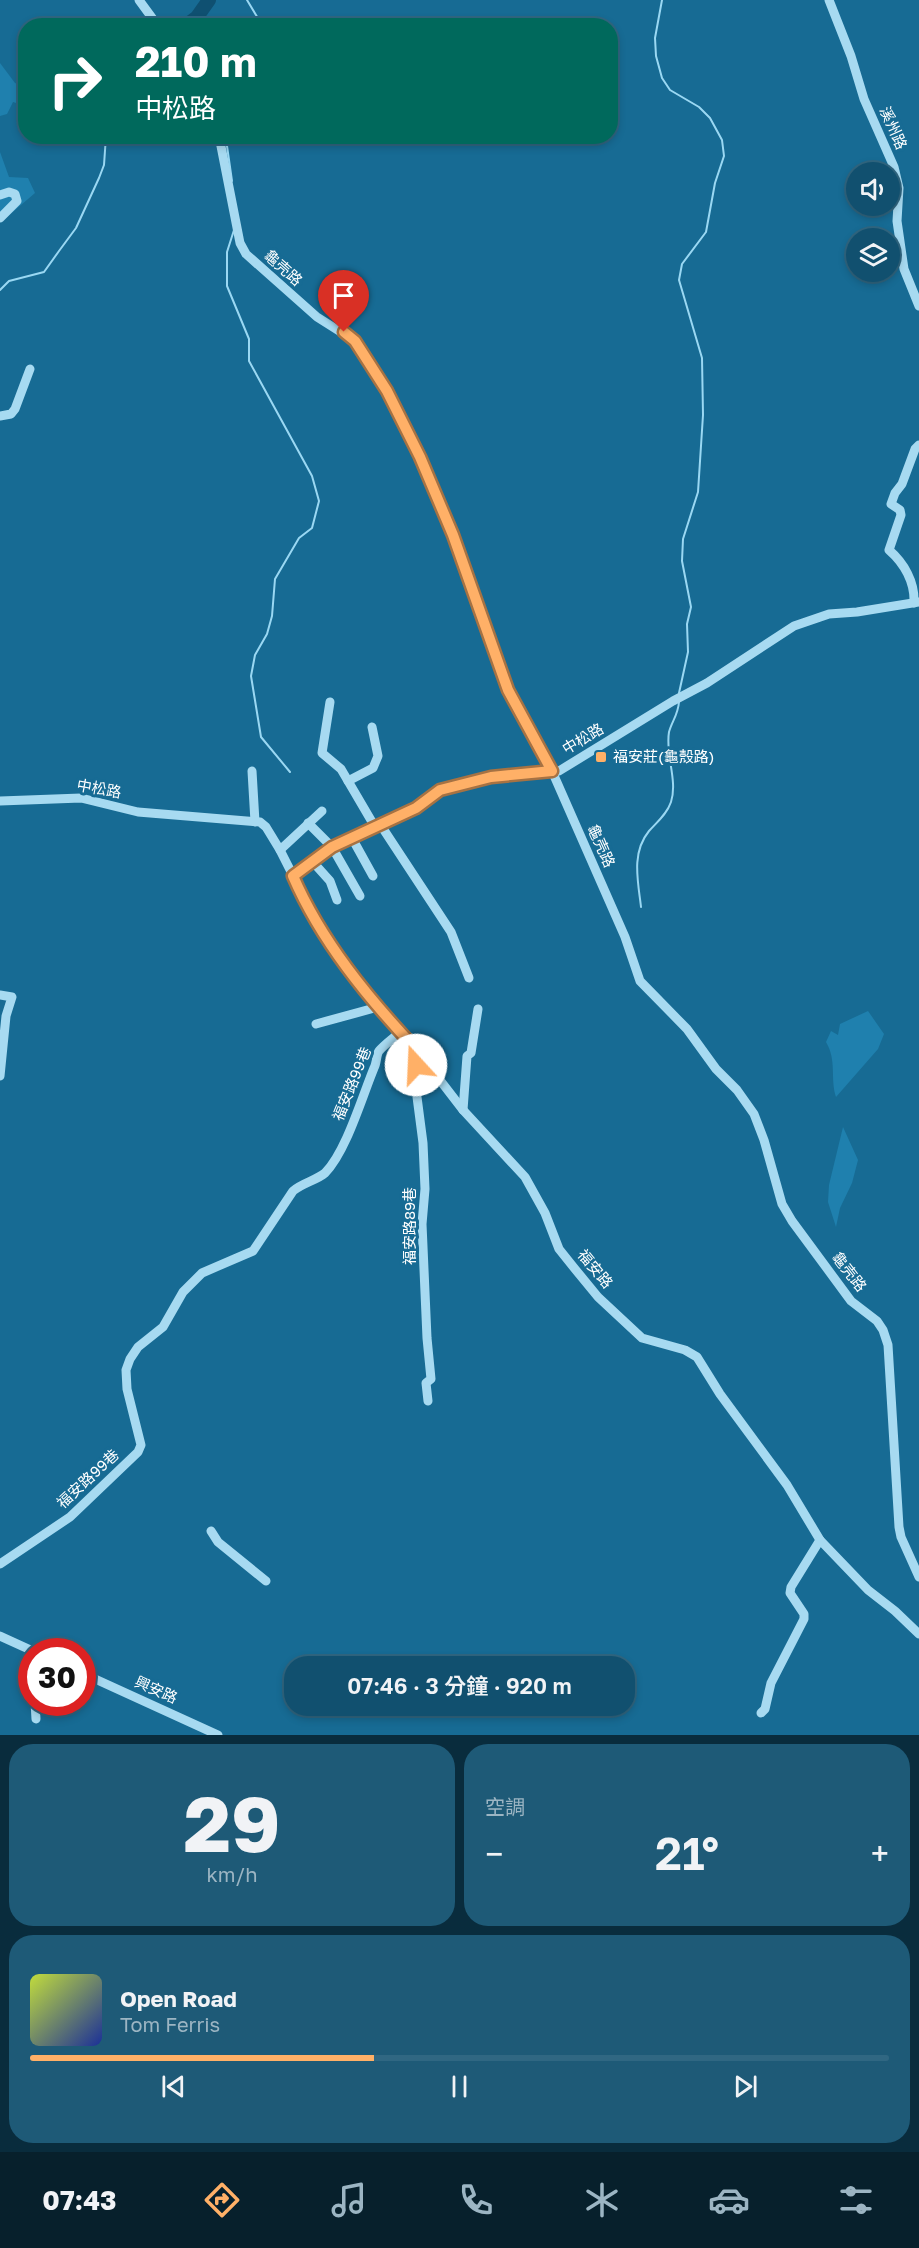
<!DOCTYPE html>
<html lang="zh-TW">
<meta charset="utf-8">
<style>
:root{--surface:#11506f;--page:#1e5a77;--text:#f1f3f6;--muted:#9cb5c3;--line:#306782;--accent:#ffb067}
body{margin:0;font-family:"Golos Text","Noto Sans TC",sans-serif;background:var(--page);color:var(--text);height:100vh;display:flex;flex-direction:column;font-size:22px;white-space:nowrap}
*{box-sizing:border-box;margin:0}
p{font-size:20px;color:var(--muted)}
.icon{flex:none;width:33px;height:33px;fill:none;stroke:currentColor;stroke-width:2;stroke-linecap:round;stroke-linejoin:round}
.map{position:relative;height:1735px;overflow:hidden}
.panel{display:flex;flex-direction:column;gap:9px;padding:9px;background:#092c3d;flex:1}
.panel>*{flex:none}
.top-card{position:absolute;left:18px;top:18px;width:600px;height:126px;border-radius:24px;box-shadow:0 3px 9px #0003,0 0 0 2px var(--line);background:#00695c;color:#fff;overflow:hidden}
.controls{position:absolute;left:846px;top:162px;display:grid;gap:12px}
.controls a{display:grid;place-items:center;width:54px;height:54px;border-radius:50%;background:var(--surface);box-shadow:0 3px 9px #0003,0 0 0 2px var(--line);font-size:30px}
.speed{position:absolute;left:18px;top:1638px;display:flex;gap:12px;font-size:30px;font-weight:700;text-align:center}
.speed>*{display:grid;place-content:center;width:78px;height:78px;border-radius:50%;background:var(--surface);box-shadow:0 3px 9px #0003,0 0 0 2px var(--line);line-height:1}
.speed .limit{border:9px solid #d22;background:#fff;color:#111}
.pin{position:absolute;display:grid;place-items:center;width:51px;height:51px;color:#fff;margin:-62px -26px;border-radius:50% 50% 50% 0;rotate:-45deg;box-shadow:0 0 6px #0007}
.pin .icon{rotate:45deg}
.me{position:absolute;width:66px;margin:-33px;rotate:340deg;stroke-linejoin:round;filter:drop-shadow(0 0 4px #0008)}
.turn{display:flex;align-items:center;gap:21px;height:126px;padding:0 18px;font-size:27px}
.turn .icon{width:78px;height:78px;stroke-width:2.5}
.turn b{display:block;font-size:42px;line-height:51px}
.big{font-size:45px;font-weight:600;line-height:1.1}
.panel .card{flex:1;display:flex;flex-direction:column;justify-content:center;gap:9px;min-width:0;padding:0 21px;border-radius:24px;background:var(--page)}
.panel .dial{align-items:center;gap:0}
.dial b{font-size:78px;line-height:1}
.song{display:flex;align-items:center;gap:18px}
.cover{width:72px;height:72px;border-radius:9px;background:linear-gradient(135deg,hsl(70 70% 55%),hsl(230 70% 35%))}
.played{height:6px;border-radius:3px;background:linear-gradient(90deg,var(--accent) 40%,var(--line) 40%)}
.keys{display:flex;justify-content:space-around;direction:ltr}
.heat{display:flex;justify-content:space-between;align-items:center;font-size:33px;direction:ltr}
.panel .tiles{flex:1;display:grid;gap:9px;grid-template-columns:1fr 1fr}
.card:last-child{grid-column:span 2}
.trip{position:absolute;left:284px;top:1656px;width:351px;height:60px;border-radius:24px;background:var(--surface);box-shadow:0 3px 9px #0003,0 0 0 2px var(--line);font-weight:600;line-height:60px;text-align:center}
.dock{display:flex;height:96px;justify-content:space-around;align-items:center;background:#07202c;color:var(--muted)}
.dock .icon{width:42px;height:42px}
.dock .active{color:var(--accent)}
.dock b{font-size:27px;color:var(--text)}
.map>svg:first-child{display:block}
.green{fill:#1f80ae}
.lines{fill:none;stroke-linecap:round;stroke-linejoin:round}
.stream{stroke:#9ad8f3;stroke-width:2}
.river{stroke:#0f5071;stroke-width:14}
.minor{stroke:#a7daf1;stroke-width:9}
.route-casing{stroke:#a67243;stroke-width:15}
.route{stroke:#ffb067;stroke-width:10}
.poi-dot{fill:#ffb067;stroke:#176b94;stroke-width:2}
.labels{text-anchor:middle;stroke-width:6;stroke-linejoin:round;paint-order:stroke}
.street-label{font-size:15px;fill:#fff;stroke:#176b94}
.poi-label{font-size:15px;fill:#fff;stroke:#176b94;text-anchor:start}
</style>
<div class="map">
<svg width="919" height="1735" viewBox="0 0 919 1735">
<rect width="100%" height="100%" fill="#176b94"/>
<g class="green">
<polygon points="0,63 15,83 25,87 19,104 13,102 7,114 0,116"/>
<polygon points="0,152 9,177 28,178 35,193 7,217 0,221"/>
<path d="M868,1011L884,1034L878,1049L836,1097C830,1078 837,1060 826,1042L831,1031L838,1035L840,1024Z"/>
<polygon points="843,1127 858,1160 852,1183 840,1208 836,1227 828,1202 829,1185"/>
</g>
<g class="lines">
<g class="stream">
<polyline points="247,0 259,20 259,26"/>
<polyline points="662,0 655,38 656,56 662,78 670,90 699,107 710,118 722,140 724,156 715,183 706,232 682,264 679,280 702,358 703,415 698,492 683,539 682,561 691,607 687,624 688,652 679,693"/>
<polyline points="232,181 226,139 232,136"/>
<polyline points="234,230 227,252 227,286 249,339 249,361 312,476 319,501 312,528 299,538 275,579 272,616 267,634 255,655 251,676 261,737 290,772"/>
<polyline points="0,290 9,281 44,272 59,251 76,228 99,178 104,165 106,136"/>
<path d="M641,907C638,881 631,853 649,831C657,822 667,814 671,802C678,780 665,755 669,732C672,721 678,715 679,702"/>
</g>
<polyline class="river" points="185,26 197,17 209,0"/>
<g class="minor">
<polyline points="139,0 158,26"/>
<polyline points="829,0 851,56 864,99 894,167 899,188 897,221 904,269 919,306"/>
<polyline points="219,136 240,243 246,254 317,317 355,341 387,391 420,457 453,535 508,690 552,771 625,937 640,981 687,1029 716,1069 737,1090 754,1114 764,1140 782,1204 792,1221 851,1301 877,1321 883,1330 888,1345 899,1527 901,1537 919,1577"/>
<polyline points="0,195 9,192 15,194 17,201 0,218"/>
<polyline points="0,416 11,414 15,409 30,369"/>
<path d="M914,603C915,582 904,563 889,550L901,515L900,510L891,504L895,493L902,484L915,449L919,445"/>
<polyline points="330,702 322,753 341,769 375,827"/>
<polyline points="252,771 255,822"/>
<polyline points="348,781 373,768 378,756 372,727"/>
<polyline points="0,801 81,798 138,812 260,822 266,827 280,850 321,931 378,1007 416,1049 463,1110 525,1177 545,1213 559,1249 575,1269 598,1297 642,1338 685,1350 697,1357 720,1394 787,1485 820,1540 868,1590 895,1611 919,1634"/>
<polyline points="308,823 332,847 360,896"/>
<polyline points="380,824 451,932 469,978"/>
<polyline points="352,838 373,876"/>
<polyline points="280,850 322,811"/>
<polyline points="312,861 330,881 337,900"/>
<polyline points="293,876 332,847 416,808 440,790 491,777 559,771 673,701 707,683 794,626 829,614 857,612 919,602"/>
<polyline points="0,995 12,997 6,1016 0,1076"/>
<polyline points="316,1024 378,1007"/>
<polyline points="416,1049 417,1097 423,1143 425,1189 422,1224 427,1338 431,1379 426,1383 428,1401"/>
<polyline points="463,1110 467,1056 471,1053 478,1009"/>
<polyline points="211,1531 218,1542 266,1581"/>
<path d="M0,1564L70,1517L138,1452L141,1445L127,1389L126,1370L130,1359L138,1347L163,1327L183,1292L202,1273L253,1251L293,1191C302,1183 317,1180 325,1173C346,1152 362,1097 374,1068C377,1063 376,1055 379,1051C385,1044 394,1038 400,1032"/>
<polyline points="0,1636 35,1652"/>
<polyline points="82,1673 218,1735"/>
<polyline points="35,1702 36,1719"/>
<polyline points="761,1713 765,1709 771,1683 804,1619 804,1614 790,1593 791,1587 820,1540"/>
</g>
</g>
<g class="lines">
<g class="route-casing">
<path id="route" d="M344,332L355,341L387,391L420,457L453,535L508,690L552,771L491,777L440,790L416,808L332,847L293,876C321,941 368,998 416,1049V1065"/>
</g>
<use href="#route" class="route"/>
</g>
<rect class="poi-dot" x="595" y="751" width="12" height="12" rx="3"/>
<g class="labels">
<g class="street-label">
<text transform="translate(893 128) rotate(66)" y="5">溪州路</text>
<text transform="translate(283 268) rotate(42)" y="5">龜壳路</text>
<text transform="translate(583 739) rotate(-31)" y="5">中松路</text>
<text transform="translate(99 789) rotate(10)" y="5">中松路</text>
<text transform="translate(601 846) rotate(66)" y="5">龜壳路</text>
<text transform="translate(352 1084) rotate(-68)" y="5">福安路99巷</text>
<text transform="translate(410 1226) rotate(-90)" y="5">福安路89巷</text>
<text transform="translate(595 1269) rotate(50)" y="5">福安路</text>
<text transform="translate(849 1272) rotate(52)" y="5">龜壳路</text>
<text transform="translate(88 1479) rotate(-43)" y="5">福安路99巷</text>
<text transform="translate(156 1690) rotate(24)" y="5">興安路</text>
</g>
<g class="poi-label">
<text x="613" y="762">福安莊(龜殼路)</text>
</g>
</g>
</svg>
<div class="controls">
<a><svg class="icon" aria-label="sound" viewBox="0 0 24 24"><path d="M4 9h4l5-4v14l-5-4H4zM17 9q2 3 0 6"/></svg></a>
<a><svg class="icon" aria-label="layers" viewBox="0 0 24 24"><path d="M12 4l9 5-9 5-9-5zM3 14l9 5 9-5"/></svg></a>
</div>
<div class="speed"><div class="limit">30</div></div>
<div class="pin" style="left:344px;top:332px;background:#d93025"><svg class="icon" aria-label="arrive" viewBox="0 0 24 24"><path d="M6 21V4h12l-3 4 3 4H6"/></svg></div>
<svg class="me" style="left:416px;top:1065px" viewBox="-20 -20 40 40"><circle r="19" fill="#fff"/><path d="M0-13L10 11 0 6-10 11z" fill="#ffb067"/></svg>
<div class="trip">07:46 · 3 分鐘 · 920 m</div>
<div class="top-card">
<div class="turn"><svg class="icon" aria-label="right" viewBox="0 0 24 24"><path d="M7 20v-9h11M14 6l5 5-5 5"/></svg><div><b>210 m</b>中松路</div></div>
</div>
</div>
<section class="panel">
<div class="tiles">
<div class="card dial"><b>29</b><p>km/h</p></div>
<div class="card"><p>空調</p>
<div class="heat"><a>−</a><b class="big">21°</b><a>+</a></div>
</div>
<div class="card">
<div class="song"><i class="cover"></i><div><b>Open Road</b><p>Tom Ferris</p></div></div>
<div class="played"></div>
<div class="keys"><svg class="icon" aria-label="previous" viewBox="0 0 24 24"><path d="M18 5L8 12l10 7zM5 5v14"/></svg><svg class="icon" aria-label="pause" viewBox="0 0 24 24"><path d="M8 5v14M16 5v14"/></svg><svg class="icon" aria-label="next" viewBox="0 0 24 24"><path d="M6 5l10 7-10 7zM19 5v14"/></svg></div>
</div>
</div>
</section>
<nav class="dock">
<b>07:43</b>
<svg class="icon active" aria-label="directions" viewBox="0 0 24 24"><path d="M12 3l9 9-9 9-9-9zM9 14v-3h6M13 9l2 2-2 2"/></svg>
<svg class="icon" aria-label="music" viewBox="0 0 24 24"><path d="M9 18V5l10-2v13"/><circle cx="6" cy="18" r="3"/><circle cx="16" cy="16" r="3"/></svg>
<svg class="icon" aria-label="phone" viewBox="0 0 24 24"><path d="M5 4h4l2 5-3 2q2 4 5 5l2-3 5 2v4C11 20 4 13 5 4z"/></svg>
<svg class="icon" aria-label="climate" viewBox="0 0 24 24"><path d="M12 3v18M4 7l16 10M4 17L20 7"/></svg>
<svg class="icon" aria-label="car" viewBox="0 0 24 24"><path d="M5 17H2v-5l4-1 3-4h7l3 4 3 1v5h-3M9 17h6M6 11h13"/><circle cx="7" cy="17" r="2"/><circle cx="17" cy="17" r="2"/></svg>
<svg class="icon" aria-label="filters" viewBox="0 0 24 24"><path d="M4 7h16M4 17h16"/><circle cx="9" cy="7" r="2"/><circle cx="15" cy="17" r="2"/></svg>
</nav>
